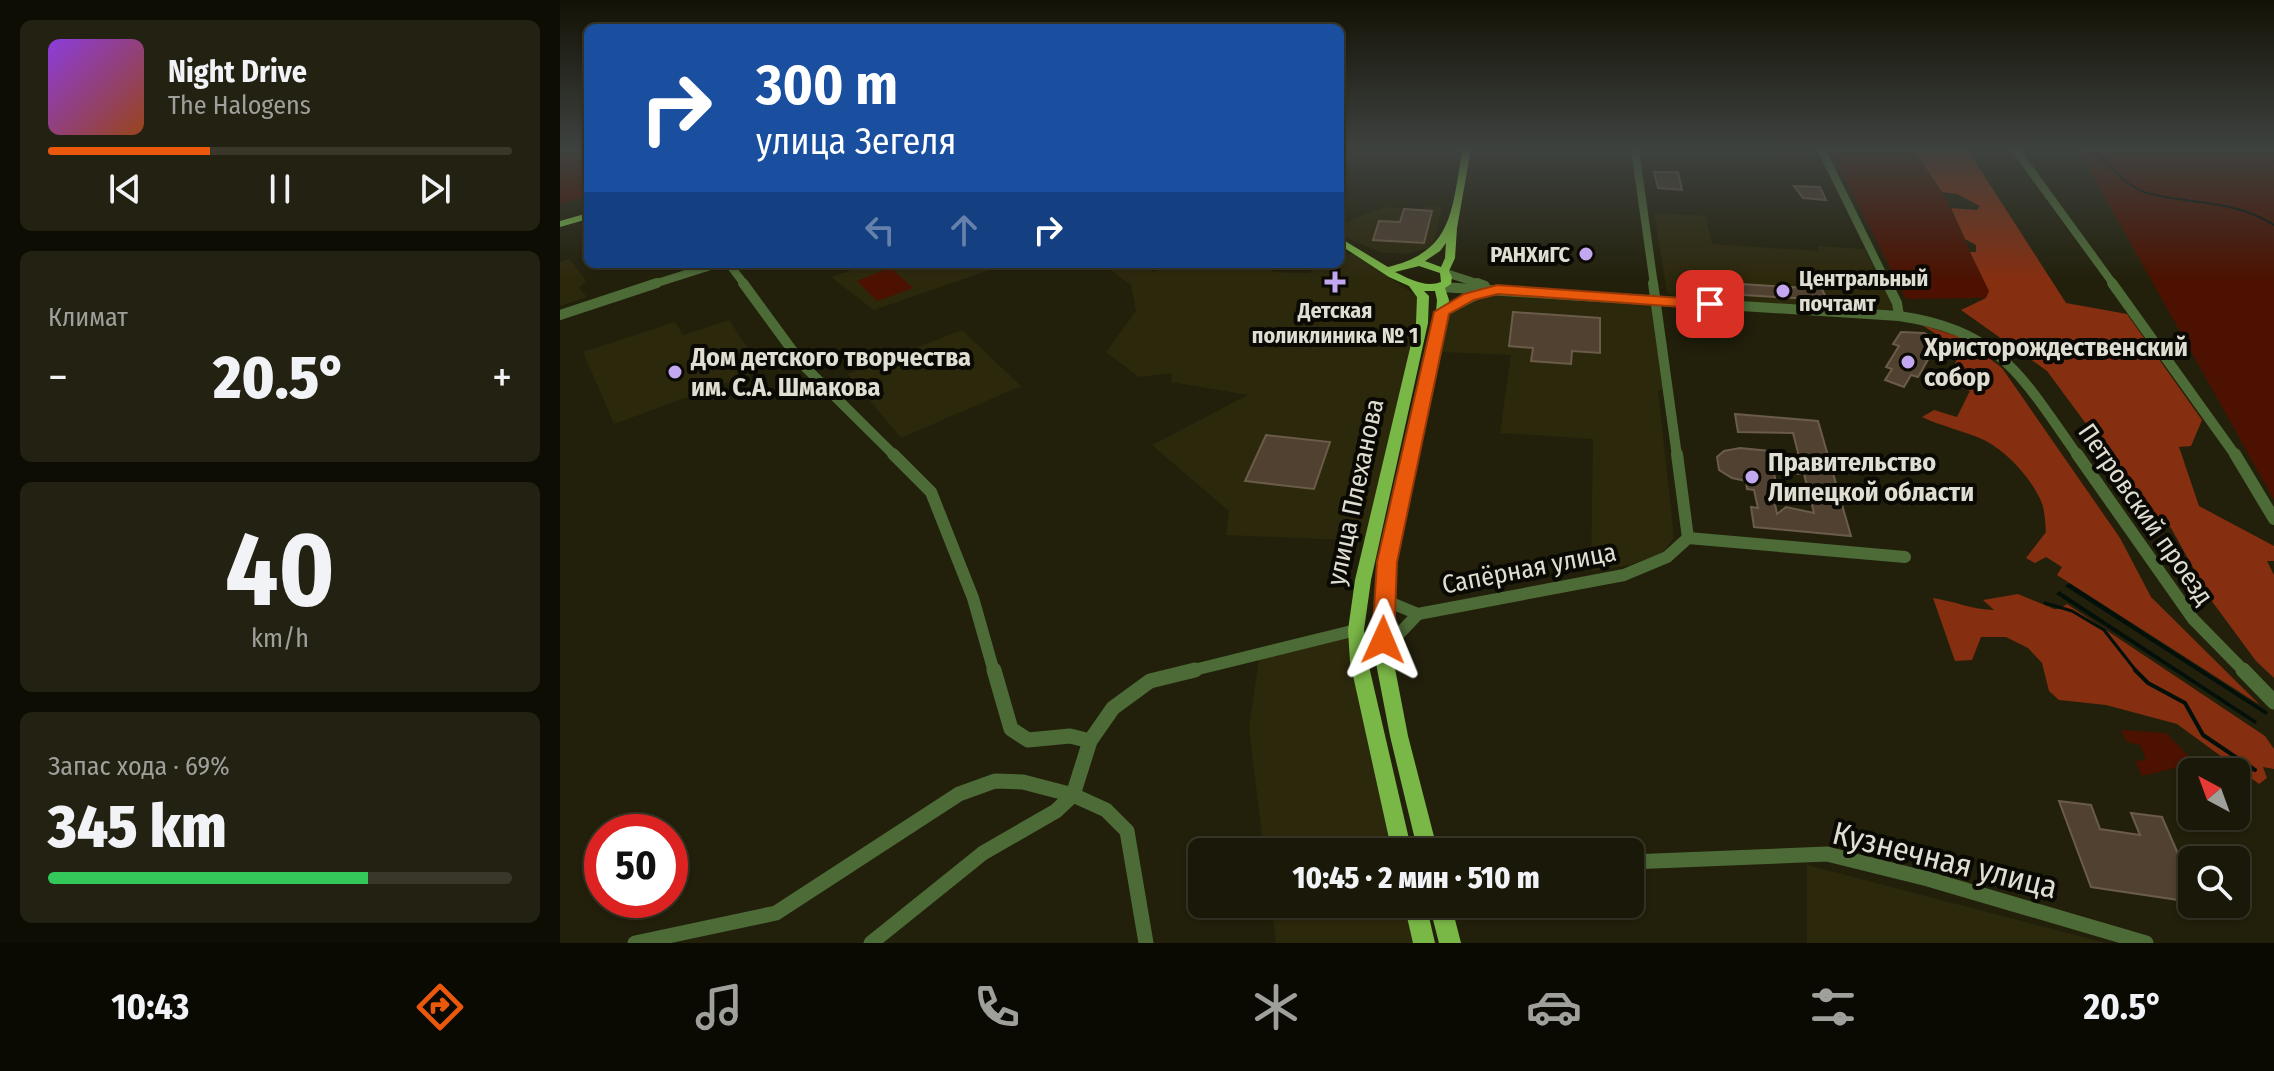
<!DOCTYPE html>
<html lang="ru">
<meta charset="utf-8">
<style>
:root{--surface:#1a1808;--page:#232112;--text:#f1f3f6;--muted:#9fa09c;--line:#383729;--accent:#ea580c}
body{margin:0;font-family:"Fira Sans Condensed",sans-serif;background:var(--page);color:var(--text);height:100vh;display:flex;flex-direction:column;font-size:30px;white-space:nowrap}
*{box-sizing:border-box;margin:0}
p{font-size:26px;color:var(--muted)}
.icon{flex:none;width:44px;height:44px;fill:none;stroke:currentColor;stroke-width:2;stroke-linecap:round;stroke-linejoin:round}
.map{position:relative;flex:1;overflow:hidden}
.drawer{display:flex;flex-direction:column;gap:20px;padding:20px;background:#0e0d04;width:560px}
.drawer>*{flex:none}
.top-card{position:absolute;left:24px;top:24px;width:760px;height:244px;border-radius:12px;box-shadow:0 2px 6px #0004,0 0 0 2px var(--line);background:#1a4fa0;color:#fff;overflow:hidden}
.needle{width:52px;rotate:319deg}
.buttons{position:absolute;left:1618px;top:758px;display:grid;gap:16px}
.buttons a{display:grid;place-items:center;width:72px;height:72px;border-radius:12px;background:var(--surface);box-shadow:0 2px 6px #0004,0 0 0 2px var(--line);font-size:40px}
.speed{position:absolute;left:24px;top:814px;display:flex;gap:16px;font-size:40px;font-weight:700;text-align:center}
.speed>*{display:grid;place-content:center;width:104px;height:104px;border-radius:50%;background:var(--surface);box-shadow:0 2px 6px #0004,0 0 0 2px var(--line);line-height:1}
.speed .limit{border:12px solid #d22;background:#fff;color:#111}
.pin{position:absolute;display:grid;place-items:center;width:68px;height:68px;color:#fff;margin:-34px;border-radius:16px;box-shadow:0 4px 12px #0006}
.me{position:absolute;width:88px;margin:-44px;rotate:1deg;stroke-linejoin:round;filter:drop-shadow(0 0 6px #0008)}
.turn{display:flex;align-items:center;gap:28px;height:168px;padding:0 40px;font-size:36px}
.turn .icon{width:104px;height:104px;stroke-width:2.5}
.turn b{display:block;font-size:56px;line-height:68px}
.lanes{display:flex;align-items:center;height:76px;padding:0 40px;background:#0003;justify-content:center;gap:40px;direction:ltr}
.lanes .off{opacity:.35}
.big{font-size:60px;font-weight:800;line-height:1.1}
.drawer .tile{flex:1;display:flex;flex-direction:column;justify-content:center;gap:12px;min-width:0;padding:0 28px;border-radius:12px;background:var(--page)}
.drawer .dial{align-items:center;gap:0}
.dial b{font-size:104px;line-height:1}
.song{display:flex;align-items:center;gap:24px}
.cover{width:96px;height:96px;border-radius:12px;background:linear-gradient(135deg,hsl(270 70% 55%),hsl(20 70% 35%))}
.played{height:8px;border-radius:4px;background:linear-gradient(90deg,var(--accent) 35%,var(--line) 35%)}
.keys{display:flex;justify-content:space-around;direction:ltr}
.heat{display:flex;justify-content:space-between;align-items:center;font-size:44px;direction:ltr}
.charge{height:12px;border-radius:6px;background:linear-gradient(90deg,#34c759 69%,var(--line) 0)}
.trip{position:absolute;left:628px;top:838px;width:456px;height:80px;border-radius:12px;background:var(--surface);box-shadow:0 2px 6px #0004,0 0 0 2px var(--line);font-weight:800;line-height:80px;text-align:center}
.tab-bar{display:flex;height:128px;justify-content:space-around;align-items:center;background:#0a0a03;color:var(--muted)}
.tab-bar .icon{width:56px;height:56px}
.tab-bar .current{color:var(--accent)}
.tab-bar b{font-size:36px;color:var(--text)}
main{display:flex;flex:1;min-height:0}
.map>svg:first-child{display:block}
.built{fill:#2c280c}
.green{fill:#4c1100}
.forest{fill:#862e10}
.water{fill:#03100a}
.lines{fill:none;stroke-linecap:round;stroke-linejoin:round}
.stream-far2{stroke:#03100a;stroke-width:2}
.stream-far1{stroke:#03100a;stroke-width:3}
.stream{stroke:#03100a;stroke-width:4}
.building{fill:#504131;stroke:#6b5b49;stroke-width:2}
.minor-far3{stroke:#4d6b37;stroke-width:8}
.minor-far2{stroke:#4d6b37;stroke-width:10}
.minor-far1{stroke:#4d6b37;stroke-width:12}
.minor{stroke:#4d6b37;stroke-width:15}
.major{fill:#79b746;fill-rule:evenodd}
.route{fill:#ea580c;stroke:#983908;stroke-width:2}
.poi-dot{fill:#c4a7f1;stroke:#0a0903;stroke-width:3}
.labels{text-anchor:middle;stroke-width:8;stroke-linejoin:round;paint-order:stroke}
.far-poi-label{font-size:22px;font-weight:bold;fill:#e0ded2;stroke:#0a0903;text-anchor:end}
.poi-label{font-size:26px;font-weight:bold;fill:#e0ded2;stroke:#0a0903;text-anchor:start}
.street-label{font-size:26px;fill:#e0ded2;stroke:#0a0903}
.near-street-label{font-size:32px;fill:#e0ded2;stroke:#0a0903}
</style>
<main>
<section class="drawer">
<div class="tile">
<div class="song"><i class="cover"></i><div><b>Night Drive</b><p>The Halogens</p></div></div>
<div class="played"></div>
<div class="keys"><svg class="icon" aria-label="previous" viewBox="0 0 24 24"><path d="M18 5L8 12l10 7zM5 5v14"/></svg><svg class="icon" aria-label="pause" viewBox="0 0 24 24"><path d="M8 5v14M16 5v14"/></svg><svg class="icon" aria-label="next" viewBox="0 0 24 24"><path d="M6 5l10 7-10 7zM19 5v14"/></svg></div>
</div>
<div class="tile"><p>Климат</p>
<div class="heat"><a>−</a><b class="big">20.5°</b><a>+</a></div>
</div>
<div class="tile dial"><b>40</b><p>km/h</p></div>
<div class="tile"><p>Запас хода · 69%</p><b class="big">345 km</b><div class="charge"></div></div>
</section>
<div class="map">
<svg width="1714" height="943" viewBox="0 0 1714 943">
<rect width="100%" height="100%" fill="#22200b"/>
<g class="built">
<polygon points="864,206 882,207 874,242 868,248 847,254 820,252 780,235 780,225 824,207 863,209"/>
<polygon points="1094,213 1145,216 1152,244 1259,251 1258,246 1305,249 1334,308 1325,312 1310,311 1305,307 1263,304 1261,306 1117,297 1107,292"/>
<polygon points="793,253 859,297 860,306 807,541 666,535 669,511 592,445 688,395 611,382 612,373 579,377 546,352 576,311 571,285 542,264 581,264 594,272 613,264 701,264 714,272 748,273 768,264 780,264 780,258"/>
<polygon points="10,259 26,281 19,288 27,297 0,306 0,262"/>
<polygon points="284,264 447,264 314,310 271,277 290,271"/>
<polygon points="926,294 1087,305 1095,309 1105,389 1098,390 1114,538 1102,553 1070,565 1031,571 1033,439 940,433 951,355 882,352 890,309"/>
<polygon points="169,320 202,370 54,424 23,352 115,322 123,335"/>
<polygon points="402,330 461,386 341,438 288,374"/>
<polygon points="774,636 789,639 797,695 834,852 704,852 689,728 699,658"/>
<polygon points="1247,865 1546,943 1247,943"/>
<polygon points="711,904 846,904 856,943 716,943"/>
</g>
<g class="green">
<polygon points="0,149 28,149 28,196 0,204"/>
<polygon points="1270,149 1352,149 1385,198 1429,291 1427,298 1346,299"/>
<polygon points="1518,149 1714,149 1714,500"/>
<polygon points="326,269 332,269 353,288 317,301 297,281"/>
<polygon points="1561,730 1606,733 1635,763 1582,776 1575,761 1586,760 1580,745 1567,742"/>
</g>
<g class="forest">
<polygon points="1353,149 1407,149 1506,303 1567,314 1642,420 1631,446 1619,447 1639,506 1714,546 1714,561 1707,561 1714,575 1714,678 1696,661 1651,600 1611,528 1589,509 1487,371 1401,310 1426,298 1429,291 1410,252 1416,252 1416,245 1405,239 1391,208 1417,210 1420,206 1397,194 1382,192"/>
<path d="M1362,325L1403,338L1442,368L1560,538L1591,597L1700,705L1497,575L1502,567L1486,557L1475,563L1466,558L1486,532C1485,522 1485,510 1481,501C1471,478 1448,453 1426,441C1406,431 1382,427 1362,417L1374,410L1397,417L1410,391L1387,382L1401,350Z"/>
<path d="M1458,594L1494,609H1500L1507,604L1705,736L1714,749V769L1703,767L1707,778L1699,784L1617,724L1546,705L1499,700L1489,691L1482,663L1468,648L1446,637H1421L1412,660L1395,661L1373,598C1394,601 1413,610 1434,610L1423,600Z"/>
</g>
<g class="water">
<polygon points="1509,583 1708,712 1706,715 1505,586"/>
<polygon points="1499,591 1697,721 1695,724 1496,594"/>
</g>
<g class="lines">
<path class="stream-far2" d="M1535,149C1547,164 1568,188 1587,193C1631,205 1674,199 1714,225"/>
<polyline class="stream-far1" points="1485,603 1512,611 1544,630 1577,672"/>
<polyline class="stream" points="1575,670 1588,683 1625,703 1643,735 1695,770"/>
</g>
<g class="building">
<polygon points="1094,172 1118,172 1122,190 1098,188"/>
<polygon points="1234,186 1260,187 1266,200 1243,198"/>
<polygon points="844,209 872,211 864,243 813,240 819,221 840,222"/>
<polygon points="1181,284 1262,289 1267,300 1184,295"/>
<polygon points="953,312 1040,318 1040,353 1012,351 1011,364 971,361 973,348 949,346"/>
<polygon points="1341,332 1364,333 1373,338 1375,343 1384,346 1377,358 1370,356 1358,377 1351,375 1344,387 1325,380 1332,369 1326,367 1339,346 1333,344"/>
<polygon points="1175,414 1258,421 1291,536 1194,527 1191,507 1198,508 1194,490 1187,489 1186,481 1172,478 1159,470 1157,457 1164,451 1180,448 1210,451 1217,489 1212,489 1217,514 1226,507 1254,513 1244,474 1238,474 1235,464 1241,464 1233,433 1178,432"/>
<polygon points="706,435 770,442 754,489 685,481"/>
<polygon points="1499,801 1531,805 1540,829 1580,835 1571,813 1602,817 1632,886 1632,902 1531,887"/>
</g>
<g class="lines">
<g class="minor-far3">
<polyline points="1075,149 1094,285"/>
<polyline points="1261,149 1328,285"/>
<polyline points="1455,149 1554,285"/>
<polyline points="169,264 185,285"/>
<polyline points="886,273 923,285"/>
<polyline points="91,285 157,264"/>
</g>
<g class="minor-far2">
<polyline points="183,283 243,365 335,456"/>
<polyline points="917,283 925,286"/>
<polyline points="1093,283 1117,456"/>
<polyline points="1327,283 1337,303 1339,316"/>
<polyline points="1552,283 1676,456"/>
<path d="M881,287L1339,316C1442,331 1463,379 1518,456"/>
<polyline points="882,312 920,293"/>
<polyline points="0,315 97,283"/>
</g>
<g class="minor-far1">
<polyline points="333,454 371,492 413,598 434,672"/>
<polyline points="1117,454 1128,538"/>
<polyline points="1517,454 1633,619 1685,672"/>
<polyline points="1675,454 1714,519"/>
<polyline points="1128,538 1345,557"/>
<polyline points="824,600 858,614 1064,575 1107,557 1128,538"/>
<polyline points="825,658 839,634 858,614"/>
<polyline points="626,672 796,630"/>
</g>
<g class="minor">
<polyline points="434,670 451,729 468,740 510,736 530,741"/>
<polyline points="1683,670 1714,702"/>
<polyline points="513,795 530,741 553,708 590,681 635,670"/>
<polyline points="1070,862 1267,854 1368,879 1586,943"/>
<polyline points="75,943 216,913 399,794 435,781 463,782 513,795 546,810 567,831 586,943"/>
<polyline points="311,943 423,853 496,811 513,795"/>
</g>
<g class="major">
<path d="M903,149H911L897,228L895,258L889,271L892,277L891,284L885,288L889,300L888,312L835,562L830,621L833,658L848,736L878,852H858L830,736L815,658L814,621L819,562L876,312L877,300L875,291H864L869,296L868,323L811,580L804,630L808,662L852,852H832L790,662L788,630L795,580L856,323L857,297L849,286L829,277L780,245V238L828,267C896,251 891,207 903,149ZM886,243L885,258L881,267L865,261L880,251ZM859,266L880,273L881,282C865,288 850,279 835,272Z"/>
<polygon points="28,213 28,219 0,227 0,221"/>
<polygon points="844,904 866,904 875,943 853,943"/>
<polygon points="869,904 891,904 901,943 879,943"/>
</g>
</g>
<linearGradient id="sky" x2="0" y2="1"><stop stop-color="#131206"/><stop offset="0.53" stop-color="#3e423f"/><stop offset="1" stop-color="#3e423f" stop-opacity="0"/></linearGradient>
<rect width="1714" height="281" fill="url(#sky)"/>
<polygon class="route" points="937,285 1150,300 1157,304 1150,309 938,294 914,300 889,314 837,562 834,640 831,646 823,648 815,646 812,640 817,562 874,312 904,294"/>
<g class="poi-dot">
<circle cx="1026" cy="254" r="8"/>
<path d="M771 270h8v8h8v8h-8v8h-8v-8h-8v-8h8z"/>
<circle cx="1223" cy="291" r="8"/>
<circle cx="1348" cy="362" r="8"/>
<circle cx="115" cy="372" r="8"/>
<circle cx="1192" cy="477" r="8"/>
</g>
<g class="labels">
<g class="far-poi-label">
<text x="1010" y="262">РАНХиГС</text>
<text x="1239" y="286" text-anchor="start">Центральный<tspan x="1239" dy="25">почтамт</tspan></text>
<text x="775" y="318" text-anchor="middle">Детская<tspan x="775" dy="25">поликлиника № 1</tspan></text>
</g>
<g class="poi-label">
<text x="1364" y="356">Христорождественский<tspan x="1364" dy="30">собор</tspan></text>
<text x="131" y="366">Дом детского творчества<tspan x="131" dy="30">им. С.А. Шмакова</tspan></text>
<text x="1208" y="471">Правительство<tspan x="1208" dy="30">Липецкой области</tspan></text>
</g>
<g class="street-label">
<text transform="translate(795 492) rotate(-78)" y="9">улица Плеханова</text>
<text transform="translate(1586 514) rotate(55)" y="9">Петровский проезд</text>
<text transform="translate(969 568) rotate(-11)" y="9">Сапёрная улица</text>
</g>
<g class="near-street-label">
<text transform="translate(1385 860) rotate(14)" y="11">Кузнечная улица</text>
</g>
</g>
</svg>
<div class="buttons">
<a><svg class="needle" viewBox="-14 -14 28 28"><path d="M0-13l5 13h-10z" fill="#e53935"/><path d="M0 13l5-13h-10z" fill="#9fa09c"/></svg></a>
<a><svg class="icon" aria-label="search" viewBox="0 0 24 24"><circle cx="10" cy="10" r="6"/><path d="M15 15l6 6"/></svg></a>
</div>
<div class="speed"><div class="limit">50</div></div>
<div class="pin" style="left:1150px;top:304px;background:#d93025"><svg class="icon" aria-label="arrive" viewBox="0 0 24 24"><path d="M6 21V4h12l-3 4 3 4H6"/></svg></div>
<svg class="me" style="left:823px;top:640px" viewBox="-20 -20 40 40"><path d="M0-17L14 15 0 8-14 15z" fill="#ea580c" stroke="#fff" stroke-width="4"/></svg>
<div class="trip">10:45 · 2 мин · 510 m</div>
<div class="top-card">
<div class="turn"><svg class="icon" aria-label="right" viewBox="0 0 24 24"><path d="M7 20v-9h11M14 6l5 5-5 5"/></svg><div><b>300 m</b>улица Зегеля</div></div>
<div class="lanes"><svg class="icon off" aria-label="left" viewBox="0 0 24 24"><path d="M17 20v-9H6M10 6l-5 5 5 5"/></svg><svg class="icon off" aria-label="ahead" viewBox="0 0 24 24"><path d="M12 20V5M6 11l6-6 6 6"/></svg><svg class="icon" aria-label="right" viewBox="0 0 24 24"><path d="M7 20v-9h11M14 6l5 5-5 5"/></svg></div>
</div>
</div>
</main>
<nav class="tab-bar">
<b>10:43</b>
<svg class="icon current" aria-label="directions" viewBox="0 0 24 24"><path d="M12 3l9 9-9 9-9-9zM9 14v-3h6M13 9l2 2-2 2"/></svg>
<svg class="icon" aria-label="music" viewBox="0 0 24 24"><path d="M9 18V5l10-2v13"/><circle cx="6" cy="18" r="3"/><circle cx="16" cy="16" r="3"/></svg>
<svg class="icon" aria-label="phone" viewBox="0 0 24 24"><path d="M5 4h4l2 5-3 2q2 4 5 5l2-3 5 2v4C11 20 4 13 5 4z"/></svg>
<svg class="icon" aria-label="climate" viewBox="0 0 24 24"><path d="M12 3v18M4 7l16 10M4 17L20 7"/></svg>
<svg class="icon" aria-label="car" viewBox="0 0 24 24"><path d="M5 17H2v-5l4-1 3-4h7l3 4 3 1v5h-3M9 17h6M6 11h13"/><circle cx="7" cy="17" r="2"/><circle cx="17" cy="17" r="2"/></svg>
<svg class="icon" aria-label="filters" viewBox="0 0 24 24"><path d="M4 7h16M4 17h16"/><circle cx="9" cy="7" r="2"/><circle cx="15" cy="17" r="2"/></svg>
<b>20.5°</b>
</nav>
